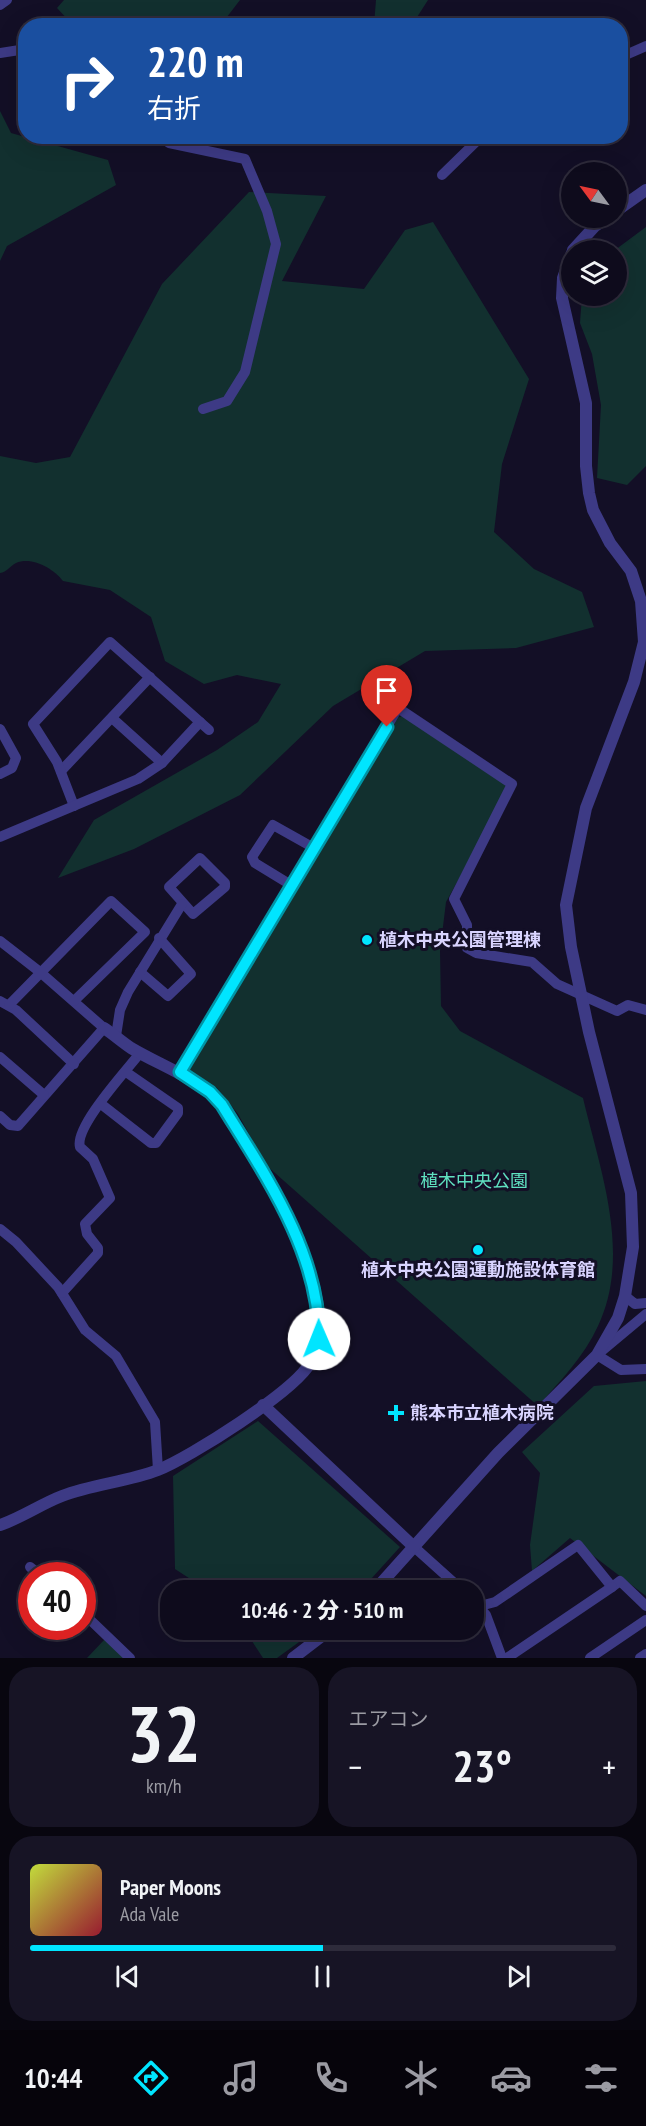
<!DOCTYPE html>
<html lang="ja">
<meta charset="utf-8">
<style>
:root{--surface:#0e0b1c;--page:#171425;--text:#f1f3f6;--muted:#9b9ba3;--line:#2e2b3b;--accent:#00e5ff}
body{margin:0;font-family:"PT Sans Narrow","Noto Sans JP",sans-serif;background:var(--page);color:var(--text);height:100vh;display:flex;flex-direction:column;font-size:22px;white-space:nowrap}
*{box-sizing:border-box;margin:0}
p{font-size:20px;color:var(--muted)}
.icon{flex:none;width:33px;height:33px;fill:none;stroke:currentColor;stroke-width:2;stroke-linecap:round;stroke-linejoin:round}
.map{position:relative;height:1658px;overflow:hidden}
.sheet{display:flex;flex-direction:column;gap:9px;padding:9px;background:#08060f;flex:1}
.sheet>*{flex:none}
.hud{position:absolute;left:18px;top:18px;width:610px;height:126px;border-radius:24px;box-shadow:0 6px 24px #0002,0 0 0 2px var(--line);background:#1a4fa0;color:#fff;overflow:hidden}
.needle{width:39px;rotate:303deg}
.controls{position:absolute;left:561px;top:162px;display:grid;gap:12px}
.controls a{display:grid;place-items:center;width:66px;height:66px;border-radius:50%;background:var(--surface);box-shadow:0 6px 24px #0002,0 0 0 2px var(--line);font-size:30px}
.speed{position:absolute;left:18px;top:1562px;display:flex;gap:12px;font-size:30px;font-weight:700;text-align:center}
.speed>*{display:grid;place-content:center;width:78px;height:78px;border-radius:50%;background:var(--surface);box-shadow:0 6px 24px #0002,0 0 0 2px var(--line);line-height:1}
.speed .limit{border:9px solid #d22;background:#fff;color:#111}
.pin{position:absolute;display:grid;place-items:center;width:51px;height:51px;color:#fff;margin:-62px -26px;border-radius:50% 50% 50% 0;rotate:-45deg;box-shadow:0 0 6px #0007}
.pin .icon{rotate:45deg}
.me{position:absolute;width:66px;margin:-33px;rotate:359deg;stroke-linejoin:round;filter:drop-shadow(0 0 4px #0008)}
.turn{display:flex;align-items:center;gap:21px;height:126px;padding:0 30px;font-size:27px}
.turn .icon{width:78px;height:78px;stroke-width:2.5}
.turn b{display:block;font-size:42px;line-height:51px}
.big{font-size:45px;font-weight:800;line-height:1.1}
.sheet .widget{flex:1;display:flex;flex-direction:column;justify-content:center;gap:9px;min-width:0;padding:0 21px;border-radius:24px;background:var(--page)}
.sheet .dial{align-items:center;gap:0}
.dial b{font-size:78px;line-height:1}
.song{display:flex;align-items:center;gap:18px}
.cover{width:72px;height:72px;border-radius:9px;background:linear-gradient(135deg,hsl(70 70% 55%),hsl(350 70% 35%))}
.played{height:6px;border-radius:3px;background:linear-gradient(90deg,var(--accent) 50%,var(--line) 50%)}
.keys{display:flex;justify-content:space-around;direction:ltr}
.heat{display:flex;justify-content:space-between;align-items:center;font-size:33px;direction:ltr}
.sheet .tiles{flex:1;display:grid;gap:9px;grid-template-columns:1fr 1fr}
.widget:last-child{grid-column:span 2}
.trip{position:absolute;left:160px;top:1580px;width:324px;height:60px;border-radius:24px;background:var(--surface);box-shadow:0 6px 24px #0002,0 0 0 2px var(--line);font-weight:800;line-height:60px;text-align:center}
.tabs{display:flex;height:96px;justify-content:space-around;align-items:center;background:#06040b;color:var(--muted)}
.tabs .icon{width:42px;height:42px}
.tabs .selected{color:var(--accent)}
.tabs b{font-size:27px;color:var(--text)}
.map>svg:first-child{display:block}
.green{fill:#12302f}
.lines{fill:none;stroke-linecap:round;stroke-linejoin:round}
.minor{stroke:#3d3a85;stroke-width:10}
.tertiary{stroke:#3d3a85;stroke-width:12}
.route-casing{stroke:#0095a6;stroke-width:15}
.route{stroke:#00e5ff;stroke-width:10}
.poi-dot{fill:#00e5ff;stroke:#130f26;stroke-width:2}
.labels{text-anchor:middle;stroke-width:6;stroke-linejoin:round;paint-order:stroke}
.poi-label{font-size:18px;font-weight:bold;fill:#d9d4ff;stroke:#130f26;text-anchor:start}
.park-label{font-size:18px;fill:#5fe0c0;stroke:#130f26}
</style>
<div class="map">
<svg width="646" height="1658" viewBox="0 0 646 1658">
<rect width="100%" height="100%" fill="#130f26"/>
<g class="green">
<polygon points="64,0 240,0 220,26 73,25 57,8"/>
<polygon points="376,0 428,0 412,25 374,25"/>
<polygon points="0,111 11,133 108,160 116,185 7,246 0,261"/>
<path d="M249,192L326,196L282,281L364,289L405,230L433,222L529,379L502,464L494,532L534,569L582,592L594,627L516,648L425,651L333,706L240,795L134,849L58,878L94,820L217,750L258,722L281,684L237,675L204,684L165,661L151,617L110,590L63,581C54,569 32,556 16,563C10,566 7,572 0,573V456L36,463L70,457L162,284Z"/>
<polygon points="646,227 646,466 627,485 597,478 601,405 592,354 580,323 582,296 616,296 615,250"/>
<path d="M402,716L506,781L508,790L446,902L440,951L441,1006L460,1031L583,1098C600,1170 632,1254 598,1326C584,1357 560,1381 538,1406L266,1165L238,1114L217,1088L187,1069L396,718Z"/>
<polygon points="646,1381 646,1596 570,1538 532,1571 530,1545 540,1473 522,1452 594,1386"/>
<polygon points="258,1421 400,1547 361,1590 217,1590 214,1586 195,1582 175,1569 173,1476"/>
<polygon points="244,1629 317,1629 277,1658 263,1658"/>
<polygon points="105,1639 124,1658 87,1658"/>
</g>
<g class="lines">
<g class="minor">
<polyline points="0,5 7,0"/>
<polyline points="0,53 26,49"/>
<polyline points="621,57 646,46"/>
<polyline points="159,136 169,143 245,159 267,211 276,244 245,372 227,401 203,409"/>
<polyline points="442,175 482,136"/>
<polyline points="112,718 162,763"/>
<polyline points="0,729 16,758 12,768 0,774"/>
<polyline points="61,771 150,677"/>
<polyline points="74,806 57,762 33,724 110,642 209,730"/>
<polyline points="0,837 138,779 162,763 200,722"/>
<polygon points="200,858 225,883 225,887 193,914 169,887"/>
<polyline points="291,885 255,863 252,857 273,825 314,848"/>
<polyline points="0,941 40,972 104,1028 18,1126 10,1125 0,1116"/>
<polyline points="140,972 168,996 191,974 159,938"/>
<polyline points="0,1001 16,1010 74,1064"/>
<polyline points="9,1005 111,901 145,932 74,1001"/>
<polyline points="116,1036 120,1010 128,992 182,904"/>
<polyline points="0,1057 44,1095"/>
<polyline points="180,1072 398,708 512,784 454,899 467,925 467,948 476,953 532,962 557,984 617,1011 628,1005 646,1010"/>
<polyline points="101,1104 151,1143 156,1143 178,1113 178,1108 126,1072"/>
<polyline points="0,1229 16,1242 58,1287 85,1330 116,1356 155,1422 158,1470"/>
<path d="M62,1293L98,1253V1248L87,1234L85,1224L110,1198L93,1159L80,1147C74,1127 127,1070 140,1053"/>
<polyline points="625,1296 635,1304 646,1303"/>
<polyline points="646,1314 597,1355 621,1370 646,1369"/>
<polyline points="413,1546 462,1590"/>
<polyline points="30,1567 40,1575"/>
<polyline points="474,1601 486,1615 502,1658"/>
<polyline points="480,1606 495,1602 578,1545 612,1587 620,1581 646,1606"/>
<polyline points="82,1612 130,1658"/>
<polyline points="507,1658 612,1587"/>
<polyline points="590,1658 646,1620"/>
<polyline points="640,1658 646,1654"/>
</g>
<g class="tertiary">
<polyline points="616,211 646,190"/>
<polyline points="573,250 595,226 607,218"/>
<polyline points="263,1405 413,1546"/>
<path d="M0,1525C21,1518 41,1504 62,1496C93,1484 127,1482 158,1470C189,1458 295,1391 310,1363C314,1356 318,1345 319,1337C326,1266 259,1164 222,1105C196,1077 163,1067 131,1048C122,1042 113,1034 104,1028"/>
<polyline points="375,1590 498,1453 597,1355 618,1318 625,1296 633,1247 631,1193 589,1032 571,947 566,905 586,808 634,682 644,642 641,601 631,571 610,543 593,510 589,493 586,466 586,403 562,298 563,278 572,253"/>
<polyline points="293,1658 331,1629"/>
</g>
</g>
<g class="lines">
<g class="route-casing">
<path id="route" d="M319,1339C320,1253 265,1175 222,1105L210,1092L180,1072L387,727"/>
</g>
<use href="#route" class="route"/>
</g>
<g class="poi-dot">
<circle cx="367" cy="940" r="6"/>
<circle cx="478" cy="1250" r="6"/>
<path d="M393 1404h6v6h6v6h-6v6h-6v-6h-6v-6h6z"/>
</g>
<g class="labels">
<g class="poi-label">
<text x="379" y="946">植木中央公園管理棟</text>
<text x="478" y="1276" text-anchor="middle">植木中央公園運動施設体育館</text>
<text x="410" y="1419">熊本市立植木病院</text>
</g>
<g class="park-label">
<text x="474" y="1187">植木中央公園</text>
</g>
</g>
</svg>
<div class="controls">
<a><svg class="needle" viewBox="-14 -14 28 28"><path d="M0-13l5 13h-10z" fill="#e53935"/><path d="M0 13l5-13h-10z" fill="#9b9ba3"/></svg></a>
<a><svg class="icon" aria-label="layers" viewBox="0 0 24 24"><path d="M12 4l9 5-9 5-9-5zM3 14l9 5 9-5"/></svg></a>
</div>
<div class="speed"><div class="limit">40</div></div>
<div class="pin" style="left:387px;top:727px;background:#d93025"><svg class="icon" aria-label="arrive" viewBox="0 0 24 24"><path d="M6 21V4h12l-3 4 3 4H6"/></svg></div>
<svg class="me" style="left:319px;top:1339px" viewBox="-20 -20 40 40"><circle r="19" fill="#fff"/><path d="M0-13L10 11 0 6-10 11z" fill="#00e5ff"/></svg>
<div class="trip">10:46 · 2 分 · 510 m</div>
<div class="hud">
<div class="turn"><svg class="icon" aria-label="right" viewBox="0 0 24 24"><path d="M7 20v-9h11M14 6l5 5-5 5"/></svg><div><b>220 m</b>右折</div></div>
</div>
</div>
<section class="sheet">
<div class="tiles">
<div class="widget dial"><b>32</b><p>km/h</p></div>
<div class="widget"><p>エアコン</p>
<div class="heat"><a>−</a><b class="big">23°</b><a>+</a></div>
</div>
<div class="widget">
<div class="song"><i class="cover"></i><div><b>Paper Moons</b><p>Ada Vale</p></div></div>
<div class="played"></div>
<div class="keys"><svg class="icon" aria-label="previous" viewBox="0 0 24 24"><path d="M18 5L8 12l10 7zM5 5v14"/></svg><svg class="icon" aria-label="pause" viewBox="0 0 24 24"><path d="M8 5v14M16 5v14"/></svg><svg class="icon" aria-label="next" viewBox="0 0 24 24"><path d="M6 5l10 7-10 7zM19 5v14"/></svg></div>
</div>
</div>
</section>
<nav class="tabs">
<b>10:44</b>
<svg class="icon selected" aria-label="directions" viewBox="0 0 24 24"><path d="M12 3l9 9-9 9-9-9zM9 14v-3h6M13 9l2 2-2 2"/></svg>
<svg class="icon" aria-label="music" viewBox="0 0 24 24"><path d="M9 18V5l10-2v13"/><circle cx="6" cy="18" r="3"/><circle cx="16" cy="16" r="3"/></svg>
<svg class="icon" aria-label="phone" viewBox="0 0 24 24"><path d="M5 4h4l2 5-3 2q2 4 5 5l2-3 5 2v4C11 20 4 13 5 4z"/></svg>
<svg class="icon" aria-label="climate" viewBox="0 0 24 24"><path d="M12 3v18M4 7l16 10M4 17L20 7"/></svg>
<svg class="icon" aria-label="car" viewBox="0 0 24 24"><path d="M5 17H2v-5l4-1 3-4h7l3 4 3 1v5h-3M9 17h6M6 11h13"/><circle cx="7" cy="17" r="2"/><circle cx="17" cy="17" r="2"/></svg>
<svg class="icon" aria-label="filters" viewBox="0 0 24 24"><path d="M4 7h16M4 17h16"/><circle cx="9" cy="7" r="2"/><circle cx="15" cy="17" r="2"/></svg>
</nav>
